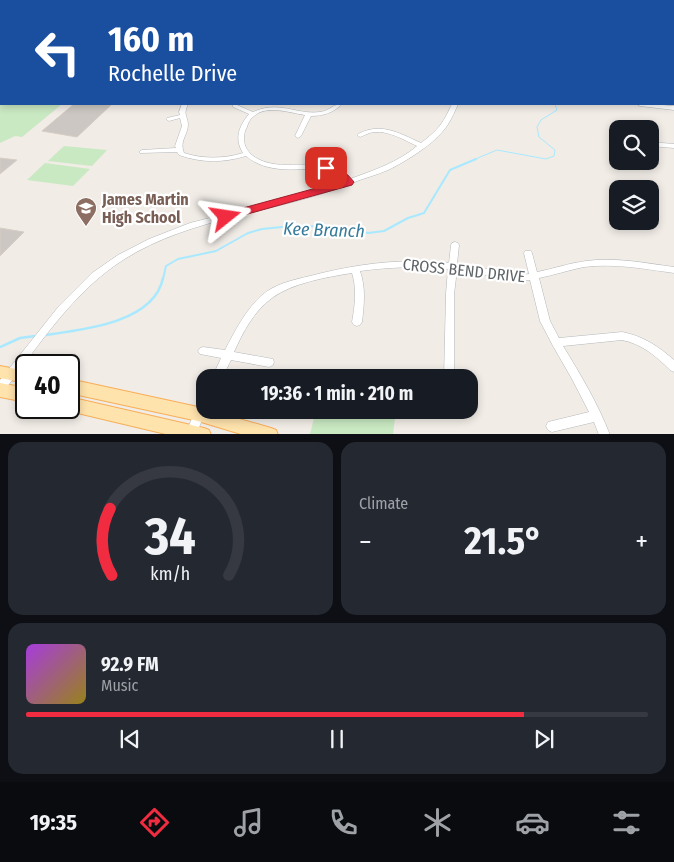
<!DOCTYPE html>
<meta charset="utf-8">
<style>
:root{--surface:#171b24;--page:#242831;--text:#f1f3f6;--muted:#9ea1a6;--line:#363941;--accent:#f12c40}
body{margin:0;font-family:"Fira Sans Condensed",sans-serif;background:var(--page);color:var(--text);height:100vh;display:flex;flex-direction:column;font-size:19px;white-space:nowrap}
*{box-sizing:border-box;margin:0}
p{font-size:16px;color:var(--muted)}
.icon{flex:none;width:28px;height:28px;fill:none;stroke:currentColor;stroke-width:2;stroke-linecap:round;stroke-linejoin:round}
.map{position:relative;height:434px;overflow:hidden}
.panel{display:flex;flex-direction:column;gap:8px;padding:8px;background:#0d0f14;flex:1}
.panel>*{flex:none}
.banner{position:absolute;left:0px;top:0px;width:675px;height:105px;box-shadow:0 2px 8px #0003;background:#1a4fa0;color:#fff;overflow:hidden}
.fabs{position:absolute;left:609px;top:120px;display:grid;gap:10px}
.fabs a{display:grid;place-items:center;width:50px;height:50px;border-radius:10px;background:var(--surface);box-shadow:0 2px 8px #0003;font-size:25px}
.speed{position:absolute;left:15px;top:354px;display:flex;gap:10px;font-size:25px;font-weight:700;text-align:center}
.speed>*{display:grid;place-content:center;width:65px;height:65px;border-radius:50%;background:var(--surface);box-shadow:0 2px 8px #0003;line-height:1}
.speed .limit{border:2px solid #111;border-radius:8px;background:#fff;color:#111}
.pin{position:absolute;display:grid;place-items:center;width:42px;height:42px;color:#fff;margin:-21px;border-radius:10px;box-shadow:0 2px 8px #0006}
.me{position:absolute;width:55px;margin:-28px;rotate:75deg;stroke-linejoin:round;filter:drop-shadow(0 0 4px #0008)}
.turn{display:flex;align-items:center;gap:18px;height:105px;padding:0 25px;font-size:22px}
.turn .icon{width:65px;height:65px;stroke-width:2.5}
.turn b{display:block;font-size:35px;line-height:42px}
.big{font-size:38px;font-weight:700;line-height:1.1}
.panel .widget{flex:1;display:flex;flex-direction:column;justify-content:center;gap:8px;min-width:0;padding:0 18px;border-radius:15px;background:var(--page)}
.panel .dial{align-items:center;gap:0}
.dial svg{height:130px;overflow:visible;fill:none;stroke:var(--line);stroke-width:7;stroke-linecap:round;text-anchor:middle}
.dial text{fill:var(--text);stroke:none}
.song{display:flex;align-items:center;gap:15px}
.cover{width:60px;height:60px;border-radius:8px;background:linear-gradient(135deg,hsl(280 70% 55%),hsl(50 70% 35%))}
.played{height:5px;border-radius:2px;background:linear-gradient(90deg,var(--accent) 80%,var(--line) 80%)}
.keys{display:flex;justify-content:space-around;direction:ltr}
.heat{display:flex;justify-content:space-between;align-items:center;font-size:28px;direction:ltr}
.panel .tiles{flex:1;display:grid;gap:8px;grid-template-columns:1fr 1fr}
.widget:last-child{grid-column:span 2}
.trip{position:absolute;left:196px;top:369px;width:282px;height:50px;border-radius:15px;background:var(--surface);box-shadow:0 2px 8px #0003;font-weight:700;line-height:50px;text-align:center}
.tab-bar{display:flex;height:80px;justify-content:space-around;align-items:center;background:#090b0e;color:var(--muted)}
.tab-bar .icon{width:35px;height:35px}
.tab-bar .on{color:var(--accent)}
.tab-bar b{font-size:22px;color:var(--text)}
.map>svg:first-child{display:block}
.green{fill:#c9e9c2}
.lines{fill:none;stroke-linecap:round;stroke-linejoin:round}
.stream-far2{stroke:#a8e9ff;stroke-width:1}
.stream-far1{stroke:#a8e9ff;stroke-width:2}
.stream{stroke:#a8e9ff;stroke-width:2.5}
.river{stroke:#a8e9ff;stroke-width:10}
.building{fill:#ccc7c2;stroke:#d6cdc4}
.minor-casing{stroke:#b4b8bb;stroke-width:1}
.major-casing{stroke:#f8ae58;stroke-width:2}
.minor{fill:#fff;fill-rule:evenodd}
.major{fill:#ffe3ad;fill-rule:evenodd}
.route{fill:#f12c40;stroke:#9d1d2a}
.labels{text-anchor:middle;stroke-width:4.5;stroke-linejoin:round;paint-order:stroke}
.education-label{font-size:16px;font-weight:bold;fill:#785e54;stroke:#fff;text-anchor:start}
.street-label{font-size:16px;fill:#5e6467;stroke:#fff}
.water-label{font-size:18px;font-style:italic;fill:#367a9b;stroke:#fff}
</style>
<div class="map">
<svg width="674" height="435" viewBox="0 0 674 435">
<rect width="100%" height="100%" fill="#f1ece6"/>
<g class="green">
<polygon points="0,92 1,104 62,104 22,137 15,136 0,143"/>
<polygon points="64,146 107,150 92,166 48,161"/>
<polygon points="45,163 90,169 73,186 27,180"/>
<polygon points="316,410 396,410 393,434 310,434"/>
</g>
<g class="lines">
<g class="stream-far2">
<polyline points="604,1 607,0"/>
<polyline points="473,160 497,150 546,159 554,156 555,150 539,137 537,127 541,120 557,110 555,104"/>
</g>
<polyline class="stream-far1" points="163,279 166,266 178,259 216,251 248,233 262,229 292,226 343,227 368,233 384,231 408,218 424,213 450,170 476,159"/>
<g class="stream">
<path d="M45,335C82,330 154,323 163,278"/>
<polyline points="0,347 20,338 35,336"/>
</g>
<polyline class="river" points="672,0 674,1"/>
</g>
<g class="building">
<polygon points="74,104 112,104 77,137 42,131"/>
<polygon points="0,158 17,160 0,174"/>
<polygon points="0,228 24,232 0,256"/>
</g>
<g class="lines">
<g class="minor-casing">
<g id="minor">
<polygon points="0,0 12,0 13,1 1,1"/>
<polygon points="91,0 112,0 113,1 95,1"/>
<polygon points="239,0 243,0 242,1 238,1"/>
<polygon points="276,0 280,0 279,1 275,1"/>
<polygon points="315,0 319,0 318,1 314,1"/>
<polygon points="355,0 359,0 358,1 354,1"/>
<rect x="394" y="0" width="4" height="1"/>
<rect x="435" y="0" width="4" height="1"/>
<rect x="546" y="0" width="4" height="1"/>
<rect x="0" y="39" width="1" height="3"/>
<rect x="0" y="68" width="1" height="2"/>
<path d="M182,104H188C183,116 187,114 188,124C188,136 179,140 184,153C203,159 223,159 243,153C234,139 239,126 249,114L233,107V105H237L253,112C279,100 296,115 320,112C329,111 333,104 342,104C333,113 323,116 311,116L301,136L298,138L295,136L305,115C290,113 266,104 253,117C250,119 248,123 247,127C244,132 243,139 245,145C247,151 252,156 258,159C287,174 327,153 350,179C374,170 397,163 417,146C404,140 390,131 375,132C370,132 365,135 360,137L357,135L358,134C381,122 399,133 421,143C439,129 442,125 452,104H458C454,113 450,123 443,131C432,145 405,162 388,170C377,175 364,178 352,183C278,213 192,216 123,260C73,292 39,345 4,391L0,393V380L59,306L92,273L118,255L149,239L190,223L310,192L344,181L334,173L328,170C300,167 270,176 246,156C223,163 201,163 179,155L177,152L140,153V151L142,150L176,148L175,146L182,126L180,118L169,121L166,119L167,118L180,115L179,112Z"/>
<polygon points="637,104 652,104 674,106 674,110 640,106"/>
<polygon points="650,142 674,144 674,148 650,146"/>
<path d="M455,242L458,243L459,245L457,264L521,275L529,274L524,253L525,251H531L532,253L537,272C553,269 569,263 586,261C615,257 645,263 674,267V273C645,269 614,263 584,267C569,270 554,275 539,278L550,321L559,338L622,332C643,336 658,346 674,360V372L670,370C656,356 642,344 622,340L563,346C581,375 598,404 610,435H599L594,422L552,432L548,430L546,426L548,422L589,412L572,379L553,346L540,321L530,280L521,281L457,270L454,294V378H444L446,294L448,269C419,266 390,267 360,271C366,288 364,305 362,322L360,325L357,326L354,325L352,322C355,305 357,289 352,273C327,277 292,283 272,298C254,311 243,332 234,352L273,359L274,362L273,365L269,367L231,360L222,378H212L221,358L200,354L198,351L200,348L203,347L225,350C235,331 245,311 261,296C274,284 293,280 310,276C356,264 401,258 449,263L451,245L452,243Z"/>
<polygon points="205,396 205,410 206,410 196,435 185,435 201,397"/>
</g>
</g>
<g class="major-casing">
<g id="major">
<polygon points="0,366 26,371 26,383 0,378"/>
<polygon points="69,379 198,407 271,428 276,430 278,435 244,435 198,421 69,393"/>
<polygon points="0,383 26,388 26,402 0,397"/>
<polygon points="69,397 204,428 209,430 211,435 170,435 69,411 63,408 69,408"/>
</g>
</g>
<use href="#minor" class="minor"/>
<use href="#major" class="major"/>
</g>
<path class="route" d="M322,165C336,163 346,172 354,182L352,185L226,220L220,217L221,214L342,181L336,174L322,170Z"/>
<defs>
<g id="school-pin" transform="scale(1.125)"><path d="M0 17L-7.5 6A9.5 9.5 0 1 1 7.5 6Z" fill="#8d6e63" stroke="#fff"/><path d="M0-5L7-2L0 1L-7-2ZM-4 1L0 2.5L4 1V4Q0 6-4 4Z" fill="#fff"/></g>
</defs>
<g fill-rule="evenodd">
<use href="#school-pin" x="86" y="208"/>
</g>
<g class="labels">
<g class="education-label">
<text x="102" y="205">James Martin<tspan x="102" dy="18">High School</tspan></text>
</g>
<g class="street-label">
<text transform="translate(464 270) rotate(6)" y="6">CROSS BEND DRIVE</text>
</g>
<g class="water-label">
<text transform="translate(324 230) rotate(2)" y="6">Kee Branch</text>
</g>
</g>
</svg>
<div class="fabs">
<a><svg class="icon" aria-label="search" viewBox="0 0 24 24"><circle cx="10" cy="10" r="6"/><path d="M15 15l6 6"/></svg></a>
<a><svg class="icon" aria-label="layers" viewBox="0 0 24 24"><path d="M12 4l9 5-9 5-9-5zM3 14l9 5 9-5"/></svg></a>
</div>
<div class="speed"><div class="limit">40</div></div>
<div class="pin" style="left:326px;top:168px;background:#d93025"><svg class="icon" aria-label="arrive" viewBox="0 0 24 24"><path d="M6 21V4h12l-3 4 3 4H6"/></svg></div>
<svg class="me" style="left:226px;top:217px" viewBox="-20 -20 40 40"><path d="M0-17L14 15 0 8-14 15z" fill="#f12c40" stroke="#fff" stroke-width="4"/></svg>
<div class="trip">19:36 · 1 min · 210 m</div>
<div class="banner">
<div class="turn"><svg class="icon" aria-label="left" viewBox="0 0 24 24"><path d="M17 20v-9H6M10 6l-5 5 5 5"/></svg><div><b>160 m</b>Rochelle Drive</div></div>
</div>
</div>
<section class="panel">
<div class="tiles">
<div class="widget dial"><svg viewBox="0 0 100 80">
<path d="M14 69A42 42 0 1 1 86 69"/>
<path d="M14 69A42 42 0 0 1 13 28" stroke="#f12c40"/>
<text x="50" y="56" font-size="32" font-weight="700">34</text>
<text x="50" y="72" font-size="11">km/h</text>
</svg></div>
<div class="widget"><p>Climate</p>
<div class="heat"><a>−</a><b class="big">21.5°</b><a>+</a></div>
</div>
<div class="widget">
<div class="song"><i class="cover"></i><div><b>92.9 FM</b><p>Music</p></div></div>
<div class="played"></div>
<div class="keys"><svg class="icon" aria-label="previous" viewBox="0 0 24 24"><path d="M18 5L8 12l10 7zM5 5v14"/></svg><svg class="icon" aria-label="pause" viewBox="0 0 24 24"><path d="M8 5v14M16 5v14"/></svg><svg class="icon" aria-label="next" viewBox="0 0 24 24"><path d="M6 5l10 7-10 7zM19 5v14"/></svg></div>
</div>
</div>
</section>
<nav class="tab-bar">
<b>19:35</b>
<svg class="icon on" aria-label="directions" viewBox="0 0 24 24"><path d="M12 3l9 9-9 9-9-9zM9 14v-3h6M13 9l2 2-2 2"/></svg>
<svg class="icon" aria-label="music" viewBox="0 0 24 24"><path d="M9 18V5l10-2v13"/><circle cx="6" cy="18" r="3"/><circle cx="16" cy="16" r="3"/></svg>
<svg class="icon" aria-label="phone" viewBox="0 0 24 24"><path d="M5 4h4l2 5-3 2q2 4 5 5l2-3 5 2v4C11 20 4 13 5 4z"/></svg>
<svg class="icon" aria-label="climate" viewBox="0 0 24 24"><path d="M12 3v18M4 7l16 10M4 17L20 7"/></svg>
<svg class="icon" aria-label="car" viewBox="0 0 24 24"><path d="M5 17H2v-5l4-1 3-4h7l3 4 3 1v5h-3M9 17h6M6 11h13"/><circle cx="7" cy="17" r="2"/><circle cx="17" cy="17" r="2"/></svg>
<svg class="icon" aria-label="filters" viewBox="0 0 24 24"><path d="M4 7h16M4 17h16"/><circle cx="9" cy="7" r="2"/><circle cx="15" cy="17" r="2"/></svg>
</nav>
